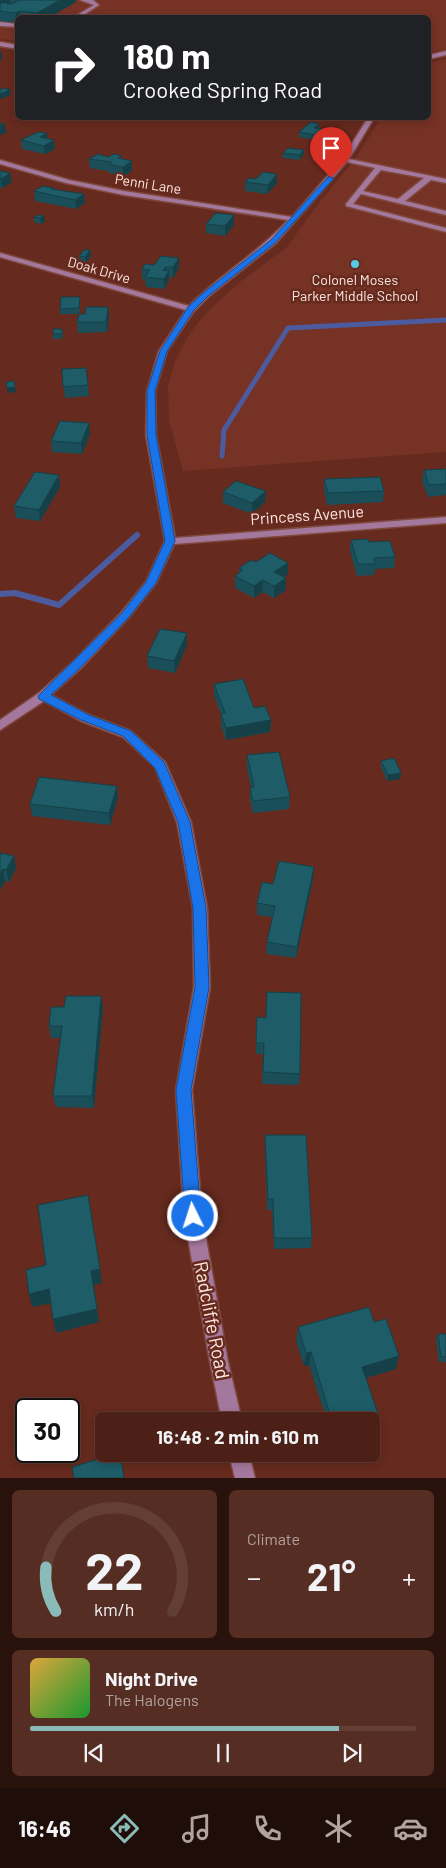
<!DOCTYPE html>
<meta charset="utf-8">
<style>
:root{--surface:#4c2016;--page:#562d23;--text:#f1f3f6;--muted:#b2a3a1;--line:#633e35;--accent:#8bbbb9}
body{margin:0;font-family:Barlow,sans-serif;background:var(--page);color:var(--text);height:100vh;display:flex;flex-direction:column;font-size:19px;white-space:nowrap}
*{box-sizing:border-box;margin:0}
p{font-size:16px;color:var(--muted)}
.icon{flex:none;width:28px;height:28px;fill:none;stroke:currentColor;stroke-width:2;stroke-linecap:round;stroke-linejoin:round}
.map{position:relative;height:1478px;overflow:hidden}
.details{display:flex;flex-direction:column;gap:12px;padding:12px;background:#2a120c;flex:1}
.details>*{flex:none}
.top-card{position:absolute;left:15px;top:15px;width:416px;height:105px;border-radius:8px;box-shadow:0 2px 8px #0003,0 0 0 1px var(--line);background:#202124;color:#fff;overflow:hidden}
.speed{position:absolute;left:15px;top:1398px;display:flex;gap:10px;font-size:25px;font-weight:700;text-align:center}
.speed>*{display:grid;place-content:center;width:65px;height:65px;border-radius:50%;background:var(--surface);box-shadow:0 2px 8px #0003,0 0 0 1px var(--line);line-height:1}
.speed .limit{border:2px solid #111;border-radius:8px;background:#fff;color:#111}
.pin{position:absolute;display:grid;place-items:center;width:42px;height:42px;color:#fff;margin:-51px -21px;border-radius:50% 50% 50% 0;rotate:-45deg;box-shadow:0 0 5px #0007}
.pin .icon{rotate:45deg}
.me{position:absolute;width:55px;margin:-28px;rotate:356deg;stroke-linejoin:round;filter:drop-shadow(0 0 4px #0008)}
.turn{display:flex;align-items:center;gap:18px;height:105px;padding:0 25px;font-size:22px}
.turn .icon{width:65px;height:65px;stroke-width:2.5}
.turn b{display:block;font-size:35px;line-height:42px}
.big{font-size:38px;font-weight:700;line-height:1.1}
.details .card{flex:1;display:flex;flex-direction:column;justify-content:center;gap:8px;min-width:0;padding:0 18px;border-radius:8px;background:var(--page)}
.details .dial{align-items:center;gap:0}
.dial svg{height:130px;overflow:visible;fill:none;stroke:var(--line);stroke-width:7;stroke-linecap:round;text-anchor:middle}
.dial text{fill:var(--text);stroke:none}
.song{display:flex;align-items:center;gap:15px}
.cover{width:60px;height:60px;border-radius:8px;background:linear-gradient(135deg,hsl(40 70% 55%),hsl(130 70% 35%))}
.played{height:5px;border-radius:2px;background:linear-gradient(90deg,var(--accent) 80%,var(--line) 80%)}
.keys{display:flex;justify-content:space-around;direction:ltr}
.heat{display:flex;justify-content:space-between;align-items:center;font-size:28px;direction:ltr}
.details .tiles{flex:1;display:grid;gap:12px;grid-template-columns:1fr 1fr}
.card:last-child{grid-column:span 2}
.trip{position:absolute;left:95px;top:1412px;width:285px;height:50px;border-radius:8px;background:var(--surface);box-shadow:0 2px 8px #0003,0 0 0 1px var(--line);font-weight:700;line-height:50px;text-align:center}
.dock{display:flex;height:80px;justify-content:space-around;align-items:center;background:#1e0d09;color:var(--muted)}
.dock .icon{width:35px;height:35px}
.dock .active{color:var(--accent)}
.dock b{font-size:22px;color:var(--text)}
.map>svg:first-child{display:block}
.built{fill:#753225}
.lines{fill:none;stroke-linecap:round;stroke-linejoin:round}
.stream-far1{stroke:#4c5b9d;stroke-width:5}
.stream{stroke:#4c5b9d;stroke-width:6}
.minor-casing{stroke:#7e483d;stroke-width:3}
.minor{fill:#a4789d;fill-rule:evenodd}
.wall{fill:#1a4f59}
.shaded-wall{fill:#154048}
.building{fill:#1e5c67;stroke:#154048}
.route{fill:#1a73e8;stroke:#114b97}
.poi-dot{fill:#55cae0;stroke:#662a1e;stroke-width:2}
.labels{text-anchor:middle;stroke-width:5;stroke-linejoin:round;paint-order:stroke}
.far-street-label{font-size:14px;fill:#fde5e0;stroke:#662a1e}
.far-poi-label{font-size:14px;fill:#fde5e0;stroke:#662a1e}
.street-label{font-size:16px;fill:#fde5e0;stroke:#662a1e}
.near-street-label{font-size:19px;fill:#fde5e0;stroke:#662a1e}
</style>
<div class="map">
<svg width="446" height="1478" viewBox="0 0 446 1478">
<rect width="100%" height="100%" fill="#662a1e"/>
<g class="built">
<polygon points="0,0 446,0 446,49 429,52 429,18 18,18 17,41 0,39"/>
<polygon points="446,59 446,452 183,471 169,420 168,385 175,361 190,333 207,312 241,281 287,247 315,208 357,156 381,118 429,118 429,63"/>
</g>
<g class="lines">
<polyline class="stream-far1" points="222,456 224,430 288,328 446,320"/>
<polyline class="stream" points="0,594 15,593 59,605 137,535"/>
<g class="minor-casing">
<g id="minor">
<polygon points="80,0 93,0 99,5 79,18 72,18 94,5"/>
<polygon points="0,22 18,24 18,27 0,26"/>
<polygon points="0,42 18,45 18,49 0,46"/>
<polygon points="446,51 446,55 429,59 429,55"/>
<path d="M368,118H374L349,159L446,179V183L431,180L405,201L446,211V215L361,194L353,204L446,228V232L346,206V204L375,168L347,162L276,243L209,296L194,311L167,351L155,391L156,435L175,538L446,517V523L174,544L156,583L129,617L81,668L51,695L89,715L131,731L165,762L191,822L207,908L210,987L192,1090L202,1216L228,1362L242,1421H222L210,1362L184,1216L176,1090L194,987L193,908L177,822L155,767L123,737L81,721L44,701L0,730V720L39,693L73,662L121,613L146,582L165,541L146,435L147,391L159,351L186,310L0,257V253L189,306C220,275 258,253 288,220L124,195L66,183L0,164V160L69,180L124,191L292,217L342,159ZM381,170L424,178L398,199L363,191Z"/>
<polygon points="229,1454 249,1454 255,1478 235,1478"/>
</g>
</g>
<use href="#minor" class="minor"/>
</g>
<g class="wall">
<polygon points="0,0 76,0 76,2 48,18 18,18 17,23 0,21"/>
<polygon points="319,124 319,128 322,129 322,134 315,140 299,137 299,132"/>
<polygon points="47,139 55,149 45,154 22,149 21,140"/>
<polygon points="304,150 304,154 299,160 283,158 283,153"/>
<polygon points="89,159 123,159 132,161 132,171 123,176 109,173 108,171 90,168"/>
<polygon points="0,171 12,182 2,188 0,188"/>
<polygon points="245,182 277,183 267,194 245,191"/>
<polygon points="54,190 85,203 76,209 35,201 34,191"/>
<polygon points="38,215 45,221 41,224 34,222 34,217"/>
<polygon points="234,215 234,225 225,236 206,233 206,224"/>
<polygon points="90,250 91,256 86,262 79,261 79,256"/>
<polygon points="179,258 179,268 173,278 169,277 169,281 164,289 146,287 145,279 142,279 142,269"/>
<polygon points="80,302 79,314 85,314 108,307 109,317 107,332 78,333 77,322 79,314 60,314 60,309"/>
<polygon points="62,329 63,335 62,339 53,339 53,334"/>
<polygon points="62,369 88,385 89,396 65,398"/>
<polygon points="89,423 90,434 82,454 52,452 51,441"/>
<polygon points="446,469 446,495 428,497 422,482 424,470"/>
<polygon points="59,475 60,487 40,521 16,518 14,506"/>
<polygon points="324,479 384,491 383,502 327,505 324,490"/>
<polygon points="266,491 265,502 252,514 223,503 223,492"/>
<polygon points="351,540 369,542 395,557 394,568 375,569 374,575 357,576 350,551"/>
<polygon points="256,562 288,563 288,574 284,577 286,578 286,590 274,598 262,592 254,598 235,588 235,576 239,574 239,568"/>
<polygon points="187,645 175,673 148,668 147,656"/>
<polygon points="214,684 254,708 271,720 270,732 226,740 221,726 221,714 214,696"/>
<polygon points="247,755 290,797 289,809 253,813 250,800 250,788 251,788 247,767"/>
<polygon points="381,761 401,773 400,779 387,781 381,767"/>
<polygon points="117,786 118,798 110,825 32,816 30,804"/>
<polygon points="0,853 14,856 16,868 9,882 5,881 0,890"/>
<polygon points="313,879 296,958 266,954 267,942 273,917 257,915 257,903 273,884"/>
<polygon points="101,996 103,1008 94,1108 56,1107 53,1096 61,1038 51,1038 49,1026 64,1007"/>
<polygon points="257,1017 300,1074 299,1085 262,1084 263,1054 256,1054"/>
<polygon points="265,1135 312,1238 311,1248 274,1249 272,1210 267,1210 265,1147"/>
<polygon points="374,1322 396,1369 366,1378 378,1414 375,1427 371,1428 371,1421 327,1421 309,1365 304,1366 296,1341 298,1327"/>
<polygon points="438,1334 446,1334 446,1362 439,1362 436,1339"/>
</g>
<g class="shaded-wall">
<polygon points="0,0 10,0 10,4 0,10"/>
<polygon points="60,0 76,0 76,2 48,18 37,18 37,13"/>
<polygon points="20,11 20,18 18,18 17,23 16,13"/>
<polygon points="1,51 2,59 0,60 0,52"/>
<polygon points="10,90 11,95 0,99 0,94"/>
<polygon points="319,124 319,128 314,128"/>
<polygon points="5,125 6,133 0,135 0,126"/>
<polygon points="322,129 322,134 315,140 315,135"/>
<polygon points="47,133 48,142 40,137"/>
<polygon points="54,140 55,149 45,154 44,146"/>
<polygon points="304,150 304,154 299,160 300,155"/>
<polygon points="132,161 132,171 123,176 123,167"/>
<polygon points="10,173 12,182 2,188 1,179"/>
<polygon points="277,174 277,183 267,194 268,185"/>
<polygon points="84,194 85,203 76,209 75,200"/>
<polygon points="234,215 234,225 225,236 225,226"/>
<polygon points="44,216 45,221 41,224 40,218"/>
<polygon points="90,250 91,256 86,262 85,257"/>
<polygon points="179,258 179,268 173,278 173,267"/>
<polygon points="166,267 166,275 169,271 169,281 164,289 163,270"/>
<polygon points="108,307 109,317 107,332 106,322"/>
<polygon points="15,387 16,392 8,393 7,388"/>
<polygon points="89,423 90,434 82,454 81,443"/>
<polygon points="59,475 60,487 40,521 39,510"/>
<polygon points="266,491 265,502 252,514 252,503"/>
<polygon points="288,563 288,574 274,584 274,572"/>
<polygon points="286,578 286,590 274,598 274,586"/>
<polygon points="263,580 262,592 254,598 254,586"/>
<polygon points="187,633 187,645 175,673 174,661"/>
<polygon points="271,720 270,732 226,740 226,728"/>
<polygon points="401,773 400,779 387,781 388,775"/>
<polygon points="117,786 118,798 110,825 109,813"/>
<polygon points="14,856 16,868 9,882 6,870"/>
<polygon points="314,867 313,879 296,958 297,947"/>
<polygon points="3,869 5,881 0,890 0,874"/>
<polygon points="101,996 103,1008 94,1108 92,1096"/>
<polygon points="88,1195 102,1283 94,1285 99,1322 56,1333 53,1319 91,1271"/>
<polygon points="49,1289 52,1303 32,1307 29,1294"/>
<polygon points="311,1352 309,1365 304,1366 306,1353"/>
<polygon points="399,1356 396,1369 359,1380 362,1367"/>
<polygon points="378,1414 375,1427 371,1428 371,1421 356,1421"/>
</g>
<g class="building">
<polygon points="20,0 60,0 37,13 20,11 16,13 0,11 0,3 10,3 7,4 12,4"/>
<polygon points="4,88 10,90 0,94 0,90"/>
<polygon points="311,122 319,124 314,128 322,129 315,135 299,132"/>
<polygon points="0,123 5,125 0,126"/>
<polygon points="38,132 47,133 40,137 54,140 44,146 21,140"/>
<polygon points="288,148 304,150 300,155 283,153"/>
<polygon points="98,154 108,157 114,154 122,156 118,158 132,161 123,167 108,164 112,162 89,159"/>
<polygon points="0,171 10,173 1,179 0,179"/>
<polygon points="263,172 277,174 268,185 245,182 249,178 256,179"/>
<polygon points="43,186 54,188 51,189 84,194 75,200 34,191"/>
<polygon points="216,213 234,215 225,226 206,224"/>
<polygon points="38,215 44,216 40,218 34,217"/>
<polygon points="84,250 90,250 85,257 79,256"/>
<polygon points="161,256 179,258 173,267 166,267 163,270 169,271 164,279 145,277 150,270 142,269 145,264 154,265"/>
<polygon points="61,297 80,297 79,308 60,309"/>
<polygon points="86,307 108,307 106,322 77,322 79,314 85,314"/>
<rect x="53" y="329" width="9" height="5"/>
<polygon points="86,368 88,385 63,387 62,369"/>
<polygon points="14,381 15,387 7,388 6,382"/>
<polygon points="60,421 89,423 81,443 51,441"/>
<polygon points="446,469 446,484 429,485 424,470"/>
<polygon points="35,472 59,475 39,510 14,506"/>
<polygon points="380,477 384,491 328,493 324,479"/>
<polygon points="236,481 266,491 252,503 223,492"/>
<polygon points="368,539 369,542 390,541 395,557 374,558 375,564 358,564 351,540"/>
<polygon points="270,553 288,563 274,572 286,578 274,586 263,580 254,586 235,576 243,570 239,568 251,560 256,562"/>
<polygon points="160,629 187,633 174,661 147,656"/>
<polygon points="243,679 254,708 265,706 271,720 226,728 221,714 225,713 214,684"/>
<polygon points="279,752 290,797 253,801 250,788 254,787 247,755"/>
<polygon points="394,758 401,773 388,775 381,761"/>
<polygon points="39,777 117,786 109,813 30,804"/>
<polygon points="0,853 14,856 6,870 3,869 0,874"/>
<polygon points="279,861 314,867 297,947 267,942 275,906 257,903 262,882 273,884"/>
<polygon points="267,992 301,993 300,1074 263,1072 264,1043 256,1043 257,1017 266,1018"/>
<polygon points="66,996 101,996 92,1096 53,1096 62,1026 49,1026 51,1007 64,1007"/>
<polygon points="265,1135 306,1135 312,1238 274,1238 273,1199 268,1199"/>
<polygon points="88,1195 100,1269 91,1271 97,1309 53,1319 49,1289 29,1294 26,1270 46,1265 38,1205"/>
<polygon points="369,1307 374,1322 386,1319 399,1356 362,1367 378,1414 356,1421 332,1421 311,1352 306,1353 298,1327"/>
<polygon points="438,1334 446,1334 446,1357 441,1357"/>
<polygon points="115,1454 120,1454 124,1478 74,1478 72,1467"/>
</g>
<polygon class="route" points="329,176 334,178 275,243 208,296 194,310 167,351 155,391 156,435 175,541 156,583 129,617 80,668 51,695 89,715 131,731 164,762 190,822 206,908 209,987 191,1090 201,1216 199,1221 193,1223 188,1221 185,1216 176,1090 195,987 193,908 178,822 155,768 123,736 81,720 39,699 38,696 122,613 146,582 165,541 147,435 147,391 160,351 188,307 203,293 271,240"/>
<circle class="poi-dot" cx="355" cy="264" r="5"/>
<g class="labels">
<g class="far-street-label">
<text transform="translate(148 184) rotate(9)" y="5">Penni Lane</text>
<text transform="translate(99 270) rotate(16)" y="5">Doak Drive</text>
</g>
<g class="far-poi-label">
<text x="355" y="285">Colonel Moses<tspan x="355" dy="16">Parker Middle School</tspan></text>
</g>
<g class="street-label">
<text transform="translate(307 515) rotate(-4)" y="6">Princess Avenue</text>
</g>
<g class="near-street-label">
<text transform="translate(212 1320) rotate(79)" y="7">Radcliffe Road</text>
</g>
</g>
</svg>
<div class="speed"><div class="limit">30</div></div>
<div class="pin" style="left:331px;top:178px;background:#d93025"><svg class="icon" aria-label="arrive" viewBox="0 0 24 24"><path d="M6 21V4h12l-3 4 3 4H6"/></svg></div>
<svg class="me" style="left:193px;top:1216px" viewBox="-20 -20 40 40"><circle r="17" fill="#1a73e8" stroke="#fff" stroke-width="3"/><path d="M0-11L8 9 0 5-8 9z" fill="#fff"/></svg>
<div class="trip">16:48 · 2 min · 610 m</div>
<div class="top-card">
<div class="turn"><svg class="icon" aria-label="right" viewBox="0 0 24 24"><path d="M7 20v-9h11M14 6l5 5-5 5"/></svg><div><b>180 m</b>Crooked Spring Road</div></div>
</div>
</div>
<section class="details">
<div class="tiles">
<div class="card dial"><svg viewBox="0 0 100 80">
<path d="M14 69A42 42 0 1 1 86 69"/>
<path d="M14 69A42 42 0 0 1 8 42" stroke="#8bbbb9"/>
<text x="50" y="56" font-size="32" font-weight="700">22</text>
<text x="50" y="72" font-size="11">km/h</text>
</svg></div>
<div class="card"><p>Climate</p>
<div class="heat"><a>−</a><b class="big">21°</b><a>+</a></div>
</div>
<div class="card">
<div class="song"><i class="cover"></i><div><b>Night Drive</b><p>The Halogens</p></div></div>
<div class="played"></div>
<div class="keys"><svg class="icon" aria-label="previous" viewBox="0 0 24 24"><path d="M18 5L8 12l10 7zM5 5v14"/></svg><svg class="icon" aria-label="pause" viewBox="0 0 24 24"><path d="M8 5v14M16 5v14"/></svg><svg class="icon" aria-label="next" viewBox="0 0 24 24"><path d="M6 5l10 7-10 7zM19 5v14"/></svg></div>
</div>
</div>
</section>
<nav class="dock">
<b>16:46</b>
<svg class="icon active" aria-label="directions" viewBox="0 0 24 24"><path d="M12 3l9 9-9 9-9-9zM9 14v-3h6M13 9l2 2-2 2"/></svg>
<svg class="icon" aria-label="music" viewBox="0 0 24 24"><path d="M9 18V5l10-2v13"/><circle cx="6" cy="18" r="3"/><circle cx="16" cy="16" r="3"/></svg>
<svg class="icon" aria-label="phone" viewBox="0 0 24 24"><path d="M5 4h4l2 5-3 2q2 4 5 5l2-3 5 2v4C11 20 4 13 5 4z"/></svg>
<svg class="icon" aria-label="climate" viewBox="0 0 24 24"><path d="M12 3v18M4 7l16 10M4 17L20 7"/></svg>
<svg class="icon" aria-label="car" viewBox="0 0 24 24"><path d="M5 17H2v-5l4-1 3-4h7l3 4 3 1v5h-3M9 17h6M6 11h13"/><circle cx="7" cy="17" r="2"/><circle cx="17" cy="17" r="2"/></svg>
</nav>
